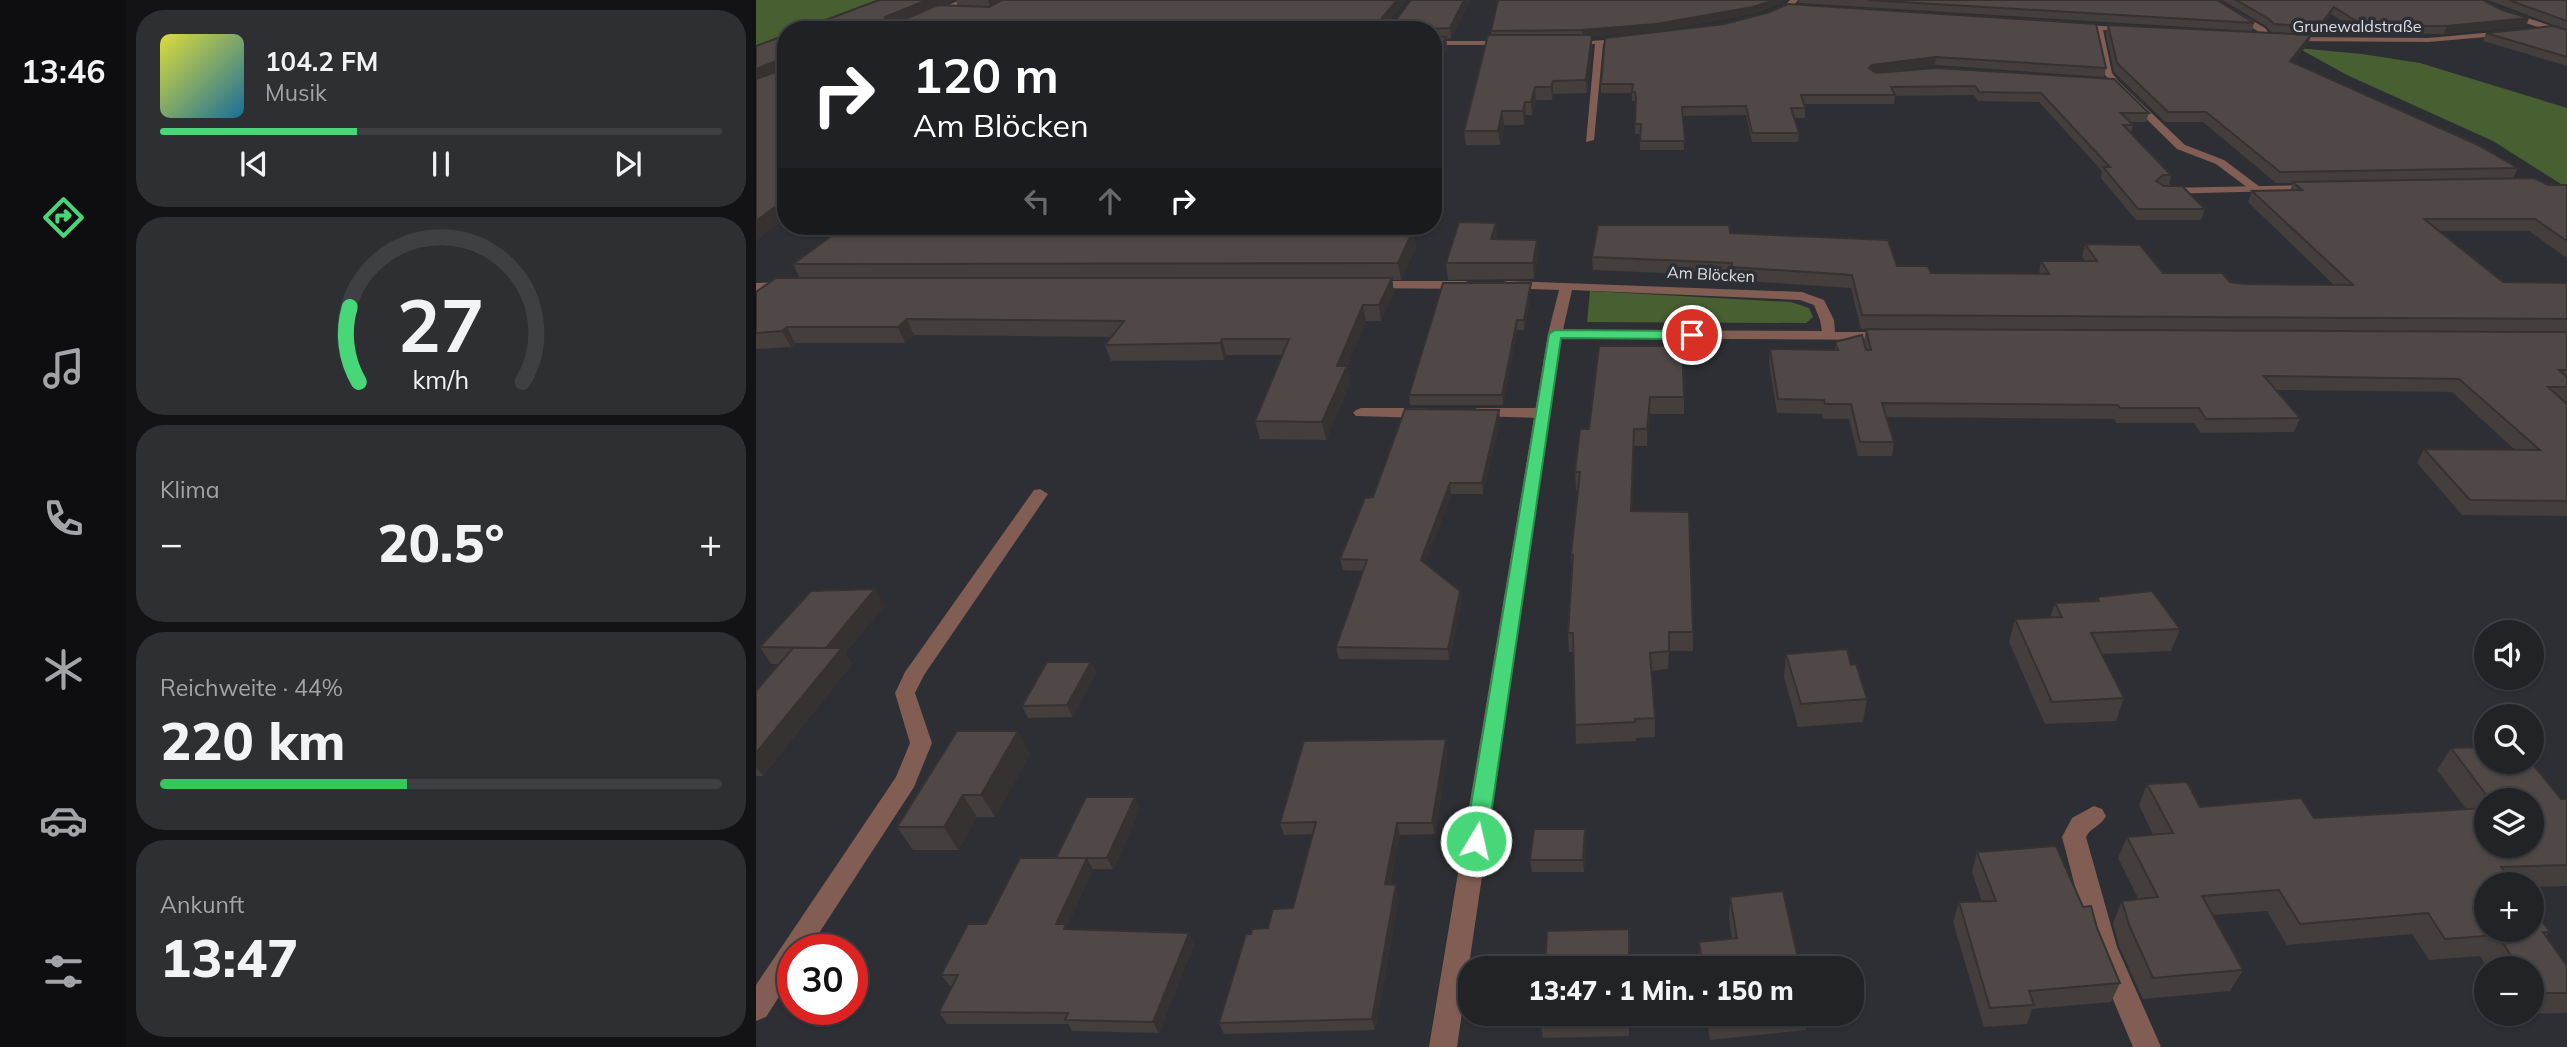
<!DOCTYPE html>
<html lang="de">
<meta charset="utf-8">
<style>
:root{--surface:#222327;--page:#2e2f33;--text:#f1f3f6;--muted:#a2a4a7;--line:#3f4044;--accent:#47d779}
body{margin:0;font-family:Mulish,sans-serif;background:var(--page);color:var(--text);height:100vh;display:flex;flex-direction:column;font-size:26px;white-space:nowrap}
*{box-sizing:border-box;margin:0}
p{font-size:23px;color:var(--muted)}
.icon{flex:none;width:38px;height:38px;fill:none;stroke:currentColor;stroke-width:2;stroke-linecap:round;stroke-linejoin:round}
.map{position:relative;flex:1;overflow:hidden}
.panel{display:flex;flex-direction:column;gap:10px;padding:10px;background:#131315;width:630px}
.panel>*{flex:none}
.hud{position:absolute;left:21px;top:21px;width:665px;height:214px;border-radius:28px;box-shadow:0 2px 5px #0004,0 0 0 2px var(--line);background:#202124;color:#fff;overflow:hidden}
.controls{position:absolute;left:1718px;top:620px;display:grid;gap:14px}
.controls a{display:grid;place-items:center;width:70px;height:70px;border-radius:50%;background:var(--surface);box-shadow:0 2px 5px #0004,0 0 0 2px var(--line);font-size:35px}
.speed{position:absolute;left:21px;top:934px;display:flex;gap:14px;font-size:35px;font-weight:700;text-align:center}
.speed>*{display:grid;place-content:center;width:91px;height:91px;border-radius:50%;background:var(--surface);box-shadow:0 2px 5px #0004,0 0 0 2px var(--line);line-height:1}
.speed .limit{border:10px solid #d22;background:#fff;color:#111}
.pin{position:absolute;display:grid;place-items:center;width:60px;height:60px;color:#fff;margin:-30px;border:4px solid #fff;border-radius:50%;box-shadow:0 2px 7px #0007}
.me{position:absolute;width:77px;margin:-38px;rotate:9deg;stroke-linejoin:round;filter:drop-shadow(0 0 5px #0008)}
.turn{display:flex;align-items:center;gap:24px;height:147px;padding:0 21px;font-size:32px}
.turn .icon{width:91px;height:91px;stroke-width:2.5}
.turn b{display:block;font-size:49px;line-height:60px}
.lanes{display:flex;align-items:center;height:66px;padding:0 21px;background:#0003;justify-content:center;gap:35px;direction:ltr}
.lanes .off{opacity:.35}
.big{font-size:52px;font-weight:800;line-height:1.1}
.panel .widget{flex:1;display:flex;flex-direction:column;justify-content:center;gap:10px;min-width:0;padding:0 24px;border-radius:28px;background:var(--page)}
.panel .dial{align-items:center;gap:0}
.dial svg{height:182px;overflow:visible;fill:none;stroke:var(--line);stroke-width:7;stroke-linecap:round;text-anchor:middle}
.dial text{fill:var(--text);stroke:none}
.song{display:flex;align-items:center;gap:21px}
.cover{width:84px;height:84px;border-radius:10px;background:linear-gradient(135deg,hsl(60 70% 55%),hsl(200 70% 35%))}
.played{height:7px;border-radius:4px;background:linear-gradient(90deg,var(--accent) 35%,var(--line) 35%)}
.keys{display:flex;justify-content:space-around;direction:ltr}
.heat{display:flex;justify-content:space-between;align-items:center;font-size:38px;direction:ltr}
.charge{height:10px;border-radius:5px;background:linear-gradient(90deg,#34c759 44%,var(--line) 0)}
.trip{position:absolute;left:702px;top:956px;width:406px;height:70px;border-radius:28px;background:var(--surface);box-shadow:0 2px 5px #0004,0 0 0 2px var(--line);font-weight:800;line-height:70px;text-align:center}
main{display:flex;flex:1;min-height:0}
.tabs{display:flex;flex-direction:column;width:126px;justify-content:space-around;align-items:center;background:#0e0e10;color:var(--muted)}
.tabs .icon{width:49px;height:49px}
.tabs .current{color:var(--accent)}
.tabs b{font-size:32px;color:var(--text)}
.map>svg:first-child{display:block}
.green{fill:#485f31}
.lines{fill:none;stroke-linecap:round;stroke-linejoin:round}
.service{fill:#825d54;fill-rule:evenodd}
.minor{fill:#825d54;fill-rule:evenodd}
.wall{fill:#443e3d;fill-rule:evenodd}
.shaded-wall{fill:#373232}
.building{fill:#4f4847;stroke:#373232;stroke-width:2}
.route{fill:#47d779;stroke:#2e8c4f;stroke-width:2}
.labels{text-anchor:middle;stroke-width:7;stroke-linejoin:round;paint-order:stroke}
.far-street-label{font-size:16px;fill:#dedfe3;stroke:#2e2f34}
</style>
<main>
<nav class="tabs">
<b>13:46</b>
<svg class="icon current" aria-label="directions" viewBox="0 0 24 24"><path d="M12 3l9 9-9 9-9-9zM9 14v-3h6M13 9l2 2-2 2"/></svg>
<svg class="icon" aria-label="music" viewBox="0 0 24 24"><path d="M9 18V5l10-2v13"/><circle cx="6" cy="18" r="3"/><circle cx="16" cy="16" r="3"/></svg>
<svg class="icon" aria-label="phone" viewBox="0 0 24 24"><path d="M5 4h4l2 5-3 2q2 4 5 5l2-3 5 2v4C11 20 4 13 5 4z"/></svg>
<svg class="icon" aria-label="climate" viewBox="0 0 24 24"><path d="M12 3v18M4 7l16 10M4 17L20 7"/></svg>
<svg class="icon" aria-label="car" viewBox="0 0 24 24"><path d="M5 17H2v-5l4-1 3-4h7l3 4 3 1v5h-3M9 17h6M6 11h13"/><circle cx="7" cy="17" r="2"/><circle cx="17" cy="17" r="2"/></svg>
<svg class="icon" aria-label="filters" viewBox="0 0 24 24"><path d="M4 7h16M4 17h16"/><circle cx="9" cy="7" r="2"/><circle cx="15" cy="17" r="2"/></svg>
</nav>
<section class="panel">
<div class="widget">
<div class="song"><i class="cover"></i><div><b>104.2 FM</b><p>Musik</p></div></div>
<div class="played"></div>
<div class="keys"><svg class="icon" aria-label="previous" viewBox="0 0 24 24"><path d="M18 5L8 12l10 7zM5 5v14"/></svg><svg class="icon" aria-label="pause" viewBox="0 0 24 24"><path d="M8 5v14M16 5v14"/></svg><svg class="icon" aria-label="next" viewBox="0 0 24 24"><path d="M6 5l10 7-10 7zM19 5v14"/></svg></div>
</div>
<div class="widget dial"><svg viewBox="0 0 100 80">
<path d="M14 69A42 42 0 1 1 86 69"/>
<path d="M14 69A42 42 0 0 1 10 36" stroke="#47d779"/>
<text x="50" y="56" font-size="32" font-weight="700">27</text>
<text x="50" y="72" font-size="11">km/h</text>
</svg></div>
<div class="widget"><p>Klima</p>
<div class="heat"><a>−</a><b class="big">20.5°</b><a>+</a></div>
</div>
<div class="widget"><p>Reichweite · 44%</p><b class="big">220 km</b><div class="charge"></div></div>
<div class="widget"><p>Ankunft</p><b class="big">13:47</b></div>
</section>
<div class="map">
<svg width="1811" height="1047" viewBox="0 0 1811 1047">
<rect width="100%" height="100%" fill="#2e2f34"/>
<g class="green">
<polygon points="0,0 123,0 41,30 30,30 30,34 0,46"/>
<polygon points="1542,48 1606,54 1664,63 1811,108 1811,184 1805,184 1737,141 1591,75"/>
<polygon points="834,291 1035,302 1053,308 1057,317 1050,323 831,322"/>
</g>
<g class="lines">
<g class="service">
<polygon points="1452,0 1461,0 1509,28 1517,38 1510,40 1503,32"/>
<polygon points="1559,185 1563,186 1563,190 1408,194 1403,191 1408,188"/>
<polygon points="605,408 668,408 676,413 668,418 600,416 597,413 600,410"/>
<polygon points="721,408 787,408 795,413 787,418 716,416 713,413 716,410"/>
<polygon points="284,489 292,494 168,675 159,693 176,743 158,787 52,950 37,950 37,975 10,1017 0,1021 0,985 140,777 154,743 139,693 149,672 278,490"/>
<path d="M1338,806L1346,809L1350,816C1345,826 1334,828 1330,837L1361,947L1405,1047H1377L1335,947L1306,837L1316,818Z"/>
</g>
<g class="minor">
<polygon points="204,0 214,0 145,30 134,30"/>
<polygon points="1034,0 1042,0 1035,9 1014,15 1010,13 1029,5"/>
<polygon points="1715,0 1725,0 1750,11 1811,31 1811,36 1744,15"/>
<polygon points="1317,24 1376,28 1373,32 1347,30 1356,73 1362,81 1429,145 1468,160 1504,187 1504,191 1496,191 1460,164 1421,149 1356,85 1348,73 1340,30 1314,28"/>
<polygon points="1750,31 1753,35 1672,42 1530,41 1526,39 1530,37 1672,38"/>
<polygon points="873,38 876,42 847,44 838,140 830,142 839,44 814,45 810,43"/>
<polygon points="677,41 754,41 758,43 754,45 677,45"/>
<polygon points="616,281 710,281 716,285 710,289 611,288 611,282"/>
<path d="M752,281L1046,292L1068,300L1078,320L1079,332H1130L1137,336L1130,340L805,338L701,1047H673L792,334L803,290L747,288V282ZM816,290L1044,300L1058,305L1064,320L1066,331L807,330Z"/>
<polygon points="31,282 36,283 36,289 0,291 0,283"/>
</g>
</g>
<g class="wall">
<polygon points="123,0 198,0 186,5 202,6 200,0 650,0 633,21 639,21 714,0 695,38 690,39 691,48 677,77 677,30 43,30"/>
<polygon points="1043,0 1461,0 1498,23 1496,31 1043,3"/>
<polygon points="1466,0 1727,0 1770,26 1688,34 1605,33 1575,14 1559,34 1515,32 1510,26"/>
<polygon points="1732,0 1811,0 1811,30"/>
<polygon points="1019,6 997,14 900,31 836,36 836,47 831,93 797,94 796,100 780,100 776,115 770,115 768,125 748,125 744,145 710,145 708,131 735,35 735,31"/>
<polygon points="1340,24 1350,68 1348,77 1179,65 1120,73 1180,68 1393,113 1390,122 1374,122 1377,125 1375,133 1415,175 1413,185 1407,186 1449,209 1445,220 1380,220 1345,178 1346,171 1283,102 1222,101 1218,95 1139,96 1138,104 1048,104 1049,108 1049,118 1038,118 1043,133 1042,142 996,142 990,115 927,116 928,150 884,150 884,134 879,134 880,105 879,101 876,101 876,93 845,93 845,84"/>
<polygon points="1352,25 1555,35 1552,44 1537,62 1762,168 1757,178 1792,185 1811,185 1811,258 1773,231 1683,231 1747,282 1811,283 1811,401 1808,401 1811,404 1811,516 1706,515 1661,463 1668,449 1759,450 1696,392 1520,390 1544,418 1538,432 1445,433 1438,423 1360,423 1358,419 1130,417 1138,442 1136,456 1102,456 1093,419 1067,419 1066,414 1021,413 1013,363 1014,349 1079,350 1079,342 1108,342 1110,329 1471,331 1105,329 1095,288 974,280 975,276 837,270 836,257 974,233 1175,273 1283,274 1285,261 1329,261 1326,257 1329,244 1407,273 1489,284 1578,285 1492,202 1496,191 1534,190 1537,183 1520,183 1447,122 1409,122 1358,72 1350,34"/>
<polygon points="1811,30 1811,66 1727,41 1730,33"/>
<polygon points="634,226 635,230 657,230 660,247 645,280 636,280 638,293 625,321 610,321 591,367 594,383 570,440 504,439 499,421 526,355 470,355 468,360 355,361 349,345 356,337 158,335 149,343 39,343 35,347 0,349 0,292 44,278 37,264"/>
<polygon points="742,239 781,240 782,256 778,279 692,280 690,263"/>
<polygon points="775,283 775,293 768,330 761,330 747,405 654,405 653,395"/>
<polygon points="843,346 928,397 928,414 894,414 891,446 878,446 876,511 937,632 937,651 913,651 912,669 895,671 899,718 899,737 880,738 880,741 820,744 817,652 813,652 812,633 816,574 815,555 822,490 820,490 819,472 833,429"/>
<polygon points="744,420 727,494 695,494 669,564 706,602 693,660 583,659 580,647 607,571 587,570 584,559 617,497"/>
<polygon points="1341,597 1424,629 1415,651 1346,654 1368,698 1360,721 1289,724 1253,642 1259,619 1294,618 1299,603 1340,601"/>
<polygon points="129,605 89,653 96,664 7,776 0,776 0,691 24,664 15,664 4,647"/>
<polygon points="1030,654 1111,699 1107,722 1042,727 1028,677"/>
<polygon points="335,662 340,673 316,717 272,718 266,706"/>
<path d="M1695,748L1805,799H1811V886L1776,887V884H1731L1794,932L1790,936L1811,966V1012L1810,1013L1762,1014L1761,1013H1776V968H1732L1724,956L1673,960L1656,934L1531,945L1511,911L1456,915L1487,970L1474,991L1387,999L1363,946L1357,923L1366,901L1383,900L1362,858L1371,837L1397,835L1383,805L1391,784L1444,807L1558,818L1710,809L1681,770ZM1731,800H1776L1731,845Z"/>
<polygon points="692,751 679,834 644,835 634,884 643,896 619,1030 468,1034 463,1023 495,934 512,928 537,908 557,834 528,835 524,823"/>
<polygon points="274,754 239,817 221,817 202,850 157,850 141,827"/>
<polygon points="384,809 357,869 337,869 311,926 313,930 438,944 403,1033 316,1031 312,1024 191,1024 183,1012 197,986 194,986 185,975 230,924 300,858"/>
<polygon points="830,840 828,872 776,872 774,860"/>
<polygon points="1221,852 1327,907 1341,928 1364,983 1355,1002 1276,1009 1271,1024 1228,1027 1197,922 1203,902 1226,902 1216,872"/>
<polygon points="974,897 1044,968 943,968 943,942 976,938 973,919"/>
<polygon points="873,1013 873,1036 787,1038 785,1027"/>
<polygon points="950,1013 1053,1013 1050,1030 954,1040"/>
</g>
<g class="shaded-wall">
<polygon points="171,0 198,0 133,28 128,21 129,17"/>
<polygon points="232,0 250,0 235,8"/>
<polygon points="641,0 650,0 628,28 626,18"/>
<polygon points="708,0 714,0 695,38 694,28"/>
<polygon points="1018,0 1030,0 1019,6 997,14 900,31 836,36 836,47 831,93 826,30"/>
<polygon points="1578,7 1575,14 1559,34 1562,27"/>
<polygon points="1773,18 1770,26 1688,34 1691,26"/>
<polygon points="1555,35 1552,44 1531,70 1534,61"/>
<polygon points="690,37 691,48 677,77 677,62"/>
<polygon points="1180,57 1179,65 1115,73 1113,68 1116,65"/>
<polygon points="25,59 30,68 0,83 0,69"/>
<polygon points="797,81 797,94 796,100 795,87"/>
<polygon points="779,87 780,100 776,115 775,102"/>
<polygon points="769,102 770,115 768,125 767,111"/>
<polygon points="746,111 748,125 744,145 742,131"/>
<polygon points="30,199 30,218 0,241 0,221"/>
<polygon points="740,223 742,239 735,239"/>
<polygon points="628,226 634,226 635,233 626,230"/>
<polygon points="657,230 660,247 645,280 642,263"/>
<polygon points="781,240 782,256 778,279 777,263"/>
<polygon points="636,278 638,293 625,321 623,305"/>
<polygon points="775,283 775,293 768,330 768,320"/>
<polygon points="607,305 610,321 591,367 594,383 570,440 566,422 581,366"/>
<polygon points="151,319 158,335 149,343 142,327"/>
<polygon points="761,320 761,330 747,405 746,395"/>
<polygon points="31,327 39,343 35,347 26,331"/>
<polygon points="466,339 470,355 468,360 464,343"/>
<polygon points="894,397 894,414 891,446 891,429"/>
<polygon points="743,410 744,420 727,494 726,483"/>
<polygon points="878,429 878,446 876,529 875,511"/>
<polygon points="694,483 695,494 667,571 665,560"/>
<polygon points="119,589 129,605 89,653 96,664 7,776 0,767 0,753 70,648"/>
<polygon points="704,591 706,602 693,660 692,649"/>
<polygon points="335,662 340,673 316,717 311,705"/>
<polygon points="262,731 274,754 239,817 225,795"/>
<polygon points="690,739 692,751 679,834 676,823"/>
<polygon points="207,795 221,817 202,850 188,827"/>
<polygon points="379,797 384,809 357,869 351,858"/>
<polygon points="641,823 644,835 632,896 629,884"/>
<polygon points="829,829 830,840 828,872 827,860"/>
<polygon points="331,858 337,869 311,926 317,936 300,924"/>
<polygon points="640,885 643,896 619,1030 616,1019"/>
<polygon points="433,933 438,944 403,1033 397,1022"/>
</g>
<g class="building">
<polygon points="123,0 171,0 129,17 128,21 142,22 182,5 233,7 246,0 641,0 626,18 627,21 639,21 655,0 708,0 694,28 674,29 674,30 43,30"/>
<polygon points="742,0 1018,0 997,7 900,24 826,30 735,31"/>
<polygon points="1112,0 1461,0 1498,23"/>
<polygon points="1480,0 1727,0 1746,10 1773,18 1691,26 1608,26 1578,7 1562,27 1518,24 1513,19"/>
<polygon points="1753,0 1811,0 1811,21"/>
<polygon points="1032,4 1340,24 1350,68 1180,57 1116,65 1113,68 1120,73 1180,68 1358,79 1393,113 1365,113 1377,125 1367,125 1415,175 1407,175 1400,181 1408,186 1426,186 1449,209 1382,209 1347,167 1354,167 1285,93 1223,92 1219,86 1135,87 1139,95 1045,95 1049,108 1035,108 1043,133 996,133 990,106 926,107 929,141 884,141 885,124 879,124 880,98 879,92 876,92 877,84 845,84 849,38 968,24 1014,12"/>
<polygon points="1352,25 1555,35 1534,61 1722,145 1762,168 1524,172 1450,112 1412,112 1361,63"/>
<polygon points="1797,26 1811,30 1811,57 1730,33"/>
<polygon points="30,35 30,199 0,221 0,79 26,70 25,59 0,69 0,46"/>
<polygon points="732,35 836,35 830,80 797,81 795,87 779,87 775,102 769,102 767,111 746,111 742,131 708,131"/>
<polygon points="677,36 690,37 677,62"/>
<polygon points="1778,178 1792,185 1811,185 1811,241 1779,219 1668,219 1747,282 1811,283 1811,319 1106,315 1096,275 975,267 976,263 836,257 842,225 973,225 974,233 1132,240 1141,266 1172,266 1175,273 1293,274 1285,261 1341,261 1329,244 1384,245 1407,273 1466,273 1474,282 1489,284 1597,285 1496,191 1546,190 1537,182"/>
<polygon points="703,222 740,223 735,239 781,240 777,263 690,263"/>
<polygon points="89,226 628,226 626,230 657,230 642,263 37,264"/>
<polygon points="20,278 636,278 623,305 607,305 581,366 591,366 566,422 499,421 533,339 466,339 464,343 349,345 368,321 151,319 142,327 31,327 26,331 0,333 0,292"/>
<polygon points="687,283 775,283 768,320 761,320 746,395 653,395"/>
<polygon points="1110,329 1811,332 1811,370 1803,370 1811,377 1811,387 1792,387 1811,404 1811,501 1714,500 1668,449 1784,450 1703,379 1508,376 1544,418 1450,419 1443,408 1364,408 1362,405 1126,403 1138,442 1104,442 1095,404 1069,404 1068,400 1022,399 1014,349 1082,350 1079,342 1106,335 1110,350 1115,350"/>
<polygon points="843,346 926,346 928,397 894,397 891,429 878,429 875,511 933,512 937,632 913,632 913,651 894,653 899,718 879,719 879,722 819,725 817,633 812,633 817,555 815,555 824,472 819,472 824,429 833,429"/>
<polygon points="649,409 743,410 726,483 694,483 665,560 704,591 692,649 580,647 611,560 584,559 609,498 617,497"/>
<polygon points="119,589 70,648 4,647 55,591"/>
<polygon points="1396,591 1424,629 1335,633 1368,698 1296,702 1259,619 1306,617 1299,603 1343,601 1341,597"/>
<polygon points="37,648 86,648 0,753 0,691"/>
<polygon points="1091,649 1095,665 1100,664 1111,699 1045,704 1030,654"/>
<polygon points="291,662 335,662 311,705 266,706"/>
<polygon points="201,731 262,731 225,795 207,795 188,827 141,827"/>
<polygon points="690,739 676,823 641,823 629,884 640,885 616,1019 463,1023 490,934 495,934 496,929 512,928 517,909 537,908 560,822 524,823 548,741"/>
<polygon points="1731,747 1731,761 1774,761 1805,799 1811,799 1811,865 1745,867 1758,884 1731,884 1731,929 1776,929 1776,908 1794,932 1787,932 1811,966 1811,993 1781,993 1776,987 1776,968 1763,968 1742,935 1689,939 1672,913 1544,924 1523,890 1446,896 1487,970 1397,978 1373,925 1366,901 1402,897 1371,837 1417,833 1391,784 1431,782 1444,807 1545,798 1558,818 1731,808 1731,845 1776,845 1776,800 1734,800 1695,748"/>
<polygon points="330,797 379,797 351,858 300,858"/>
<polygon points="778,829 829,829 827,860 774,860"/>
<polygon points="1300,846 1327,907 1335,906 1341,928 1364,983 1273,991 1278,1005 1234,1008 1203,902 1240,901 1221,852"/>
<polygon points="264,858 331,858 300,924 310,924 308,929 433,933 397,1022 309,1020 312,1013 183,1012 202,975 185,975 212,924 230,924"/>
<polygon points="1027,891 1044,968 947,968 943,942 981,938 974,897"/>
<polygon points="873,929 873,968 789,968 791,931"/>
<polygon points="786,1013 873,1013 873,1024 785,1027"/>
<polygon points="955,1013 1003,1013 955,1019"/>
</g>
<polygon class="route" points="799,330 936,331 942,335 936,339 805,338 731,841 728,847 720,850 712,847 709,841 793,334"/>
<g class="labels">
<g class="far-street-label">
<text x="1601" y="32">Grunewaldstraße</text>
<text transform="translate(955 274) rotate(3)" y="6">Am Blöcken</text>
</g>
</g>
</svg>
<div class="controls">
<a><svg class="icon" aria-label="sound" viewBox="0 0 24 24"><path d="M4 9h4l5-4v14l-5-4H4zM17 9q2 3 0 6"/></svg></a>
<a><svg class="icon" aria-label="search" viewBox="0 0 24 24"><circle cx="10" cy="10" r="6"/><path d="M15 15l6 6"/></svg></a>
<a><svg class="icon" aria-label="layers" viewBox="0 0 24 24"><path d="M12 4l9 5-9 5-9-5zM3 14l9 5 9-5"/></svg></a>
<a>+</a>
<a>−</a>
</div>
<div class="speed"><div class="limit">30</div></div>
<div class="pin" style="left:936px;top:335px;background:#d93025"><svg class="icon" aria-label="arrive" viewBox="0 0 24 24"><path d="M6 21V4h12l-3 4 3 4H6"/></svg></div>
<svg class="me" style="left:720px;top:841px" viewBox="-20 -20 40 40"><circle r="17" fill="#47d779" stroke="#fff" stroke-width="3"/><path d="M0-11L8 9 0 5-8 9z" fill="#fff"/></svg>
<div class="trip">13:47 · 1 Min. · 150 m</div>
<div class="hud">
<div class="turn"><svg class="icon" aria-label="right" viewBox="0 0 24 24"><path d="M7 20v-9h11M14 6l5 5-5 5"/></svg><div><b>120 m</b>Am Blöcken</div></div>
<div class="lanes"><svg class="icon off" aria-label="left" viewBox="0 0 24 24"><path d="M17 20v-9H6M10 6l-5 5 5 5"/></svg><svg class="icon off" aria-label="ahead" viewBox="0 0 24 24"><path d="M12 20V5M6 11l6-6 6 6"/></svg><svg class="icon" aria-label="right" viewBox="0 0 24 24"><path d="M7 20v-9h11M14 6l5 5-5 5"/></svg></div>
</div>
</div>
</main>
